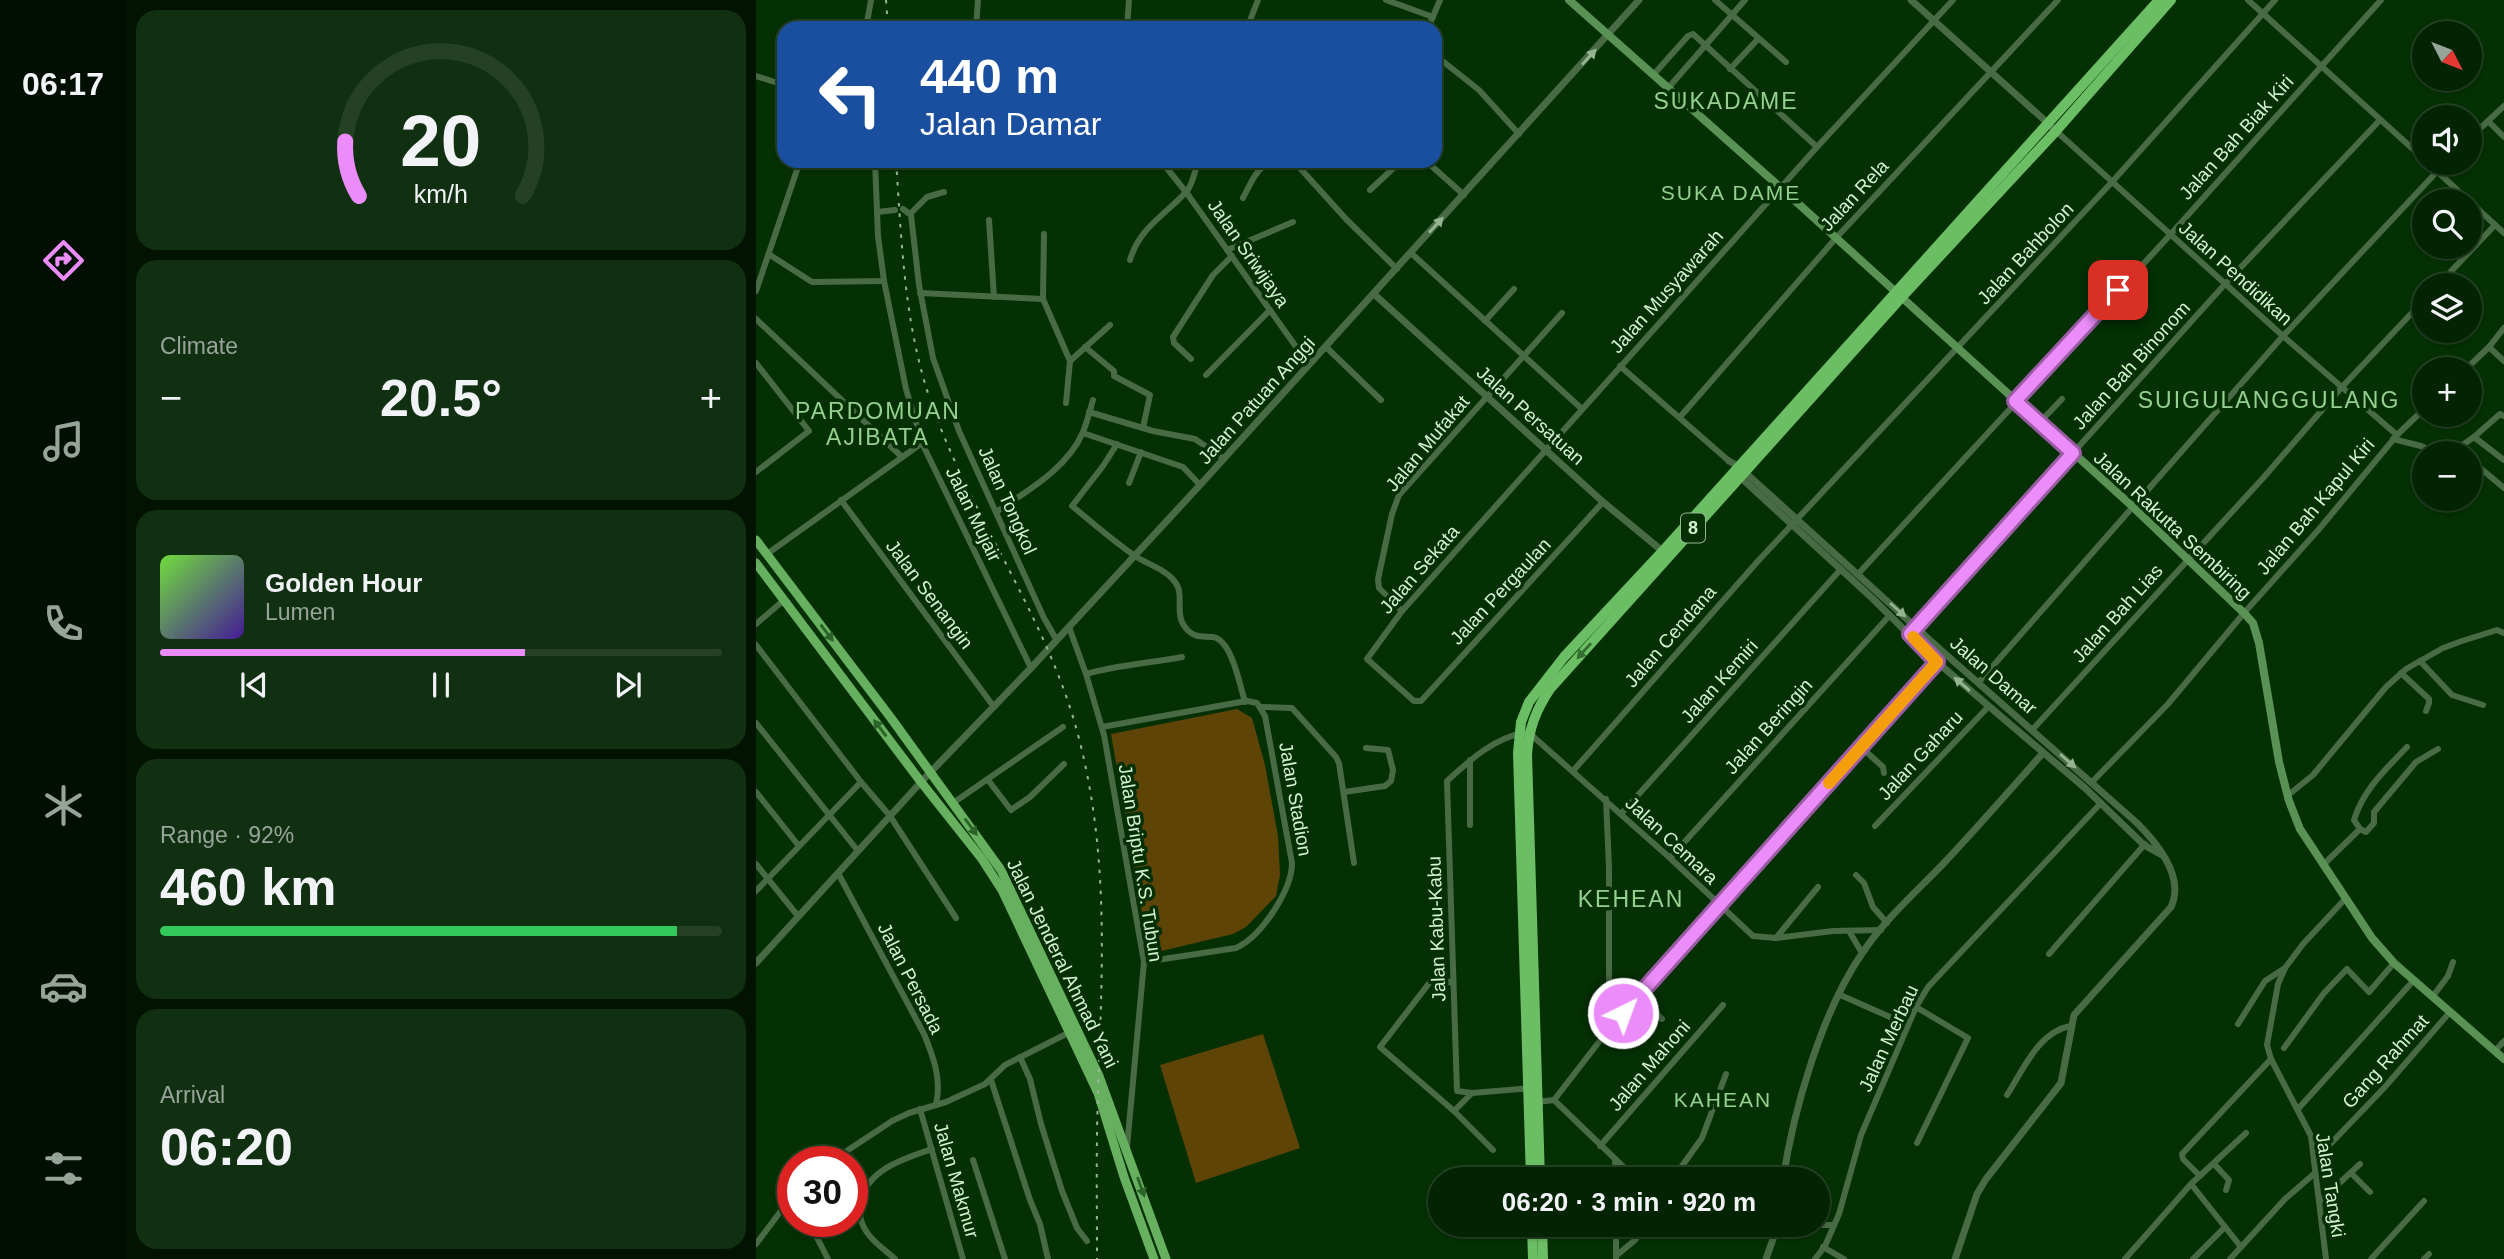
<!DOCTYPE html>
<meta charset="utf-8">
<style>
:root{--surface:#032402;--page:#113011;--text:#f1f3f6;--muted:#97a499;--line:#244124;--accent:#ec8cfa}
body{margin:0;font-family:Arial,sans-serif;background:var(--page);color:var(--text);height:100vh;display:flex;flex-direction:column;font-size:26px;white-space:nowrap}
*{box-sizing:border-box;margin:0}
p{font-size:23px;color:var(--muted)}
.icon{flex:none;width:38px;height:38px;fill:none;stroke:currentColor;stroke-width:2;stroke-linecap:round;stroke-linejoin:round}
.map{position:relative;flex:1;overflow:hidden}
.sheet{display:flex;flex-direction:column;gap:10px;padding:10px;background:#021401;width:630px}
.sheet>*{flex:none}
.top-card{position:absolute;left:21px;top:21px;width:665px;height:147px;border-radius:21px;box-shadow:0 2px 5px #0004,0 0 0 2px var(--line);background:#1a4fa0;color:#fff;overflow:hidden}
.needle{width:46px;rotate:132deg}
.buttons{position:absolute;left:1656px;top:21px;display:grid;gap:14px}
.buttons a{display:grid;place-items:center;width:70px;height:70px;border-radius:50%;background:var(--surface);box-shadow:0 2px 5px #0004,0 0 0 2px var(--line);font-size:35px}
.speed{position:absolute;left:21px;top:1146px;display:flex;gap:14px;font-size:35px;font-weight:700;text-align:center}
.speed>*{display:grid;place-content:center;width:91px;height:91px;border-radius:50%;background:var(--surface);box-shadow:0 2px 5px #0004,0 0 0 2px var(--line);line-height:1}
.speed .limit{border:10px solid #d22;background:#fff;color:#111}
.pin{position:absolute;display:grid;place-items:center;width:60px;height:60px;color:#fff;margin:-30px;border-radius:14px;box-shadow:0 4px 10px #0006}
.me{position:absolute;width:77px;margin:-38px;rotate:42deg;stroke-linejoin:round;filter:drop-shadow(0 0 5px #0008)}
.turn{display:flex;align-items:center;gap:24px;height:147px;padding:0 28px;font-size:32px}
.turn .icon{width:91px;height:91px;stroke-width:2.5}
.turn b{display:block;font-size:49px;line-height:60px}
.big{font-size:52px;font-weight:800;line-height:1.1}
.sheet .tile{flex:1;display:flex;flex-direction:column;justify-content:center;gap:10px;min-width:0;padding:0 24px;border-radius:21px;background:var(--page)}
.sheet .dial{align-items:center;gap:0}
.dial svg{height:182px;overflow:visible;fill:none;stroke:var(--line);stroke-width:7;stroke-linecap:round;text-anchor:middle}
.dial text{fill:var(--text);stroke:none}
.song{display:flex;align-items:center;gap:21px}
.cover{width:84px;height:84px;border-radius:10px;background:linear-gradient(135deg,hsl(100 70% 55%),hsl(260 70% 35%))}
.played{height:7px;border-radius:4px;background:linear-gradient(90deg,var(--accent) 65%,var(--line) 65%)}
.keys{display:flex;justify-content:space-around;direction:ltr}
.heat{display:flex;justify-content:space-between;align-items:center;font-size:38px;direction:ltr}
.charge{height:10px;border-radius:5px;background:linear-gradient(90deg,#34c759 92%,var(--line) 0)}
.trip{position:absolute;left:672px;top:1167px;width:402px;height:70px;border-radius:35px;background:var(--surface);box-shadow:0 2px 5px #0004,0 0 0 2px var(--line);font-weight:800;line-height:70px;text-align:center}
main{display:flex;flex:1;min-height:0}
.menu{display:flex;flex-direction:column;width:126px;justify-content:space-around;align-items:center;background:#010e01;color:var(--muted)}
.menu .icon{width:49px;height:49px}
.menu .selected{color:var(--accent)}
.menu b{font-size:32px;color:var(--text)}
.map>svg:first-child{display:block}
.green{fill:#5e4406}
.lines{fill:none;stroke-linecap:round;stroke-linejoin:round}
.minor{stroke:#486b45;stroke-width:6}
.tertiary{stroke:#486b45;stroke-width:7}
.secondary{stroke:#599254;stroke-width:8}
.primary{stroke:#66b060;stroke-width:9}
.trunk{stroke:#6cbe64;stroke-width:10}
.rail{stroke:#96b793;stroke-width:2;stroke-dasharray:3.5 7;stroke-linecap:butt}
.oneway{fill:#95b592}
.oneway2{fill:#2b6328}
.oneway3{fill:#33702f}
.route-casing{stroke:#995ba2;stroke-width:18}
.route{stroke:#ec8cfa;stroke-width:12}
.slow{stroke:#f59e0b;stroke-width:12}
.labels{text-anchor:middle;stroke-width:7;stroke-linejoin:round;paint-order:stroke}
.shield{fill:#043003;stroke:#96b793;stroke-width:2}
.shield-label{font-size:18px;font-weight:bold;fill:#d4f1d1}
.street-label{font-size:19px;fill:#d4f1d1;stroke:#043003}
.neighbourhood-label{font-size:21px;letter-spacing:2px;fill:#96d090;stroke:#043003}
.quarter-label{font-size:23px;letter-spacing:2px;fill:#96d090;stroke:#043003}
</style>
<main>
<nav class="menu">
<b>06:17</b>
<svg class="icon selected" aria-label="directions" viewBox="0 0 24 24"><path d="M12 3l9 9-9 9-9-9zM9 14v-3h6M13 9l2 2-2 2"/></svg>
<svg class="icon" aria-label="music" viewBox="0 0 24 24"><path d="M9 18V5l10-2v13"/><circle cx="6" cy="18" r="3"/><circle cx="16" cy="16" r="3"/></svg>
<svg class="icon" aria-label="phone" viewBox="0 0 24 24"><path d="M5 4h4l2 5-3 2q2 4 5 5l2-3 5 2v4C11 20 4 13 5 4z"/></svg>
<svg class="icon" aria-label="climate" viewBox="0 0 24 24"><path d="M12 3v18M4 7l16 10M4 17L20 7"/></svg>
<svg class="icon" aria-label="car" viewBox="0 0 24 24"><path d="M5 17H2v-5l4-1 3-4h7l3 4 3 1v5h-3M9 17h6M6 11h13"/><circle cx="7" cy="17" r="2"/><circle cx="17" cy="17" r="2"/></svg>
<svg class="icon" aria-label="filters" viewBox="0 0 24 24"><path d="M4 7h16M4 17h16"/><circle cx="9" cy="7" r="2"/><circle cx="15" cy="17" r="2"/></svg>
</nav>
<section class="sheet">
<div class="tile dial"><svg viewBox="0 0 100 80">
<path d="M14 69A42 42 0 1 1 86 69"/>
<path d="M14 69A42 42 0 0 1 8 45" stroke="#ec8cfa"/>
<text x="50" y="56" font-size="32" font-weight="700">20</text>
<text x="50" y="72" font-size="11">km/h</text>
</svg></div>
<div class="tile"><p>Climate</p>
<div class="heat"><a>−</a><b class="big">20.5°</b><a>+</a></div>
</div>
<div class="tile">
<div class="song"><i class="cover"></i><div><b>Golden Hour</b><p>Lumen</p></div></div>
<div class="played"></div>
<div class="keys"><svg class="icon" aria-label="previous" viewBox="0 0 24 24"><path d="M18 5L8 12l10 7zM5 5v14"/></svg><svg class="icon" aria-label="pause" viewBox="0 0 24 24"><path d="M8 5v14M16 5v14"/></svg><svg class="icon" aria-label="next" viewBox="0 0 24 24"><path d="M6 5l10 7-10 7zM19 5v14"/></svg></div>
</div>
<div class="tile"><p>Range · 92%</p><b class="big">460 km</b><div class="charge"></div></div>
<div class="tile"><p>Arrival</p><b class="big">06:20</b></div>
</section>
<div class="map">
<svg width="1748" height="1259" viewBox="0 0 1748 1259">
<rect width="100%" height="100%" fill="#043003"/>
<g class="green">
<polygon points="481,709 496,718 509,765 522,836 524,875 520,896 490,927 477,934 393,954 355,734"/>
<polygon points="507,1034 544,1148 440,1183 404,1065"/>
</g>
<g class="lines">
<g class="minor">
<polyline points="630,0 677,17"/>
<polyline points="959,0 1030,62"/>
<polyline points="1492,0 1668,159"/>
<polyline points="110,28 115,0"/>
<polyline points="220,28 222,0"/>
<polyline points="360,28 371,25"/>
<polyline points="371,28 373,0"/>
<polyline points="491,28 502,0"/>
<polyline points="672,28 684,0"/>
<polyline points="679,55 723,90 763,134"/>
<polyline points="974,69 1002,39"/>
<polyline points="898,74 932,36 937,34 1061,147"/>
<polyline points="0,76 28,85"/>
<polyline points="913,87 989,0"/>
<polyline points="1732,121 1748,137"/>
<polyline points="1300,131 1527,336 1641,435"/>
<polyline points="1713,139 1748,106"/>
<polyline points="119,161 122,236 128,281 150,389 166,443 275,668"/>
<polyline points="405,161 430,192 553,365"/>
<polyline points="544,161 542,164 543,167 590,219 641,269"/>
<polyline points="670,161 708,195"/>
<polyline points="1672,163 1748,233"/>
<polyline points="614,190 645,161"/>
<path d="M487,198C503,167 504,159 542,163"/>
<polyline points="147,209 155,215 163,285 177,358 203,431 288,618 300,639"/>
<polyline points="121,212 139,210"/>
<polyline points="154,214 171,197 188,192"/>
<polyline points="233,220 238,297"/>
<polyline points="288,234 287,299 314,361 310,403"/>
<polyline points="471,250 537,222"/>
<polyline points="655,253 826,409"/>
<polyline points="14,255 56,282 128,281"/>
<path d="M374,260C383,228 409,215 430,192C437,185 439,170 442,161"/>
<polyline points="1682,285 1739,225"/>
<polyline points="0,291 44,161"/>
<polyline points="164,293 287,299"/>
<polyline points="0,319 146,457"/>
<polyline points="729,321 758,289"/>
<polyline points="329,347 358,371 358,376 394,395 387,428"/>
<polyline points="570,347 625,400"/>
<polyline points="1733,347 1748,361"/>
<polyline points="435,359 418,343 417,337 457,275 476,256"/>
<polyline points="314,361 354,325"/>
<polyline points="0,363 53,431 0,472"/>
<polyline points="864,366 973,461"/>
<polyline points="1710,369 1733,347 1748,328"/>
<polyline points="450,375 514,310"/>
<polyline points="333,412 397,431 439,439 468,459"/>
<polyline points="924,417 1080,238 1302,0"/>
<polyline points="1284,422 1306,399"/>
<polyline points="327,433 427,467 444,485"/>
<polyline points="1718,437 1748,460"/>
<polyline points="1637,439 1665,446 1681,453"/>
<path d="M361,444L347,466L316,506C337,523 357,541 379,556C391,564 411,570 419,582C429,594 418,613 429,627C437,638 445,636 457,637C476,640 484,686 489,702"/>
<polyline points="1695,453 1718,437 1744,414 1748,416"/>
<polyline points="1713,475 1723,467 1748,488"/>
<polyline points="373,483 385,452"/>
<polyline points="1680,499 1687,502 1692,499"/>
<polyline points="85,500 238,707"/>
<polyline points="847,502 665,701 658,701 611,659 646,611 1061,147 1197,0"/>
<path d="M240,512C271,491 312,468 327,432C331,422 334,410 337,400"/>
<polyline points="11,554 166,443"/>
<polyline points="1103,573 1414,235 1625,0"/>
<polyline points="646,611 623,588 622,579 636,514 643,495 806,313"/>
<polyline points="0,624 28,600"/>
<polyline points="313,627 330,674 348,735 388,962 371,1147"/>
<polyline points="1154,634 1469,284 1624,120"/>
<polyline points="0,645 105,782 134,816 200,918"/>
<polyline points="1664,661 1696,695 1727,705"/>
<polyline points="1645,673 1673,699 1673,703 1670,711"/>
<path d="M330,674C361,665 394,663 426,657"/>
<polyline points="1222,683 1527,336 1689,163"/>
<polyline points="505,707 536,708 580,757 583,763 598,863"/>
<polyline points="0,723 102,851"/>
<path d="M346,727L479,703L491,701L501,703L509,716L536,863C536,890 505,937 480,948L388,962"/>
<polyline points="1277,729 1508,477 1585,388 1668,300"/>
<polyline points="1105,747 1127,767 1128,773"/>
<polyline points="714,760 714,825"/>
<polyline points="817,771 1002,561 1356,182 1519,0"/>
<polyline points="232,780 255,810 274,797 308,764"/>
<polyline points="1336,782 1412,704 1488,613 1564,528 1641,435 1668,409"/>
<polyline points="0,792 43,846"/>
<polyline points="588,792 629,786 635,781 637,770 632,750 610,748"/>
<polyline points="1531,796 1557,775 1630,687 1650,669 1687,648 1706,641 1741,630 1748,633"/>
<polyline points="850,799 853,868 853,1028"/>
<polyline points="197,803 307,727"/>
<polyline points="865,814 1085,569"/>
<polyline points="1119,826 1233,706"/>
<path d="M1604,829L1598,820C1607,790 1629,770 1651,747"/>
<polyline points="914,858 1134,615"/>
<polyline points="0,864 42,916"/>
<polyline points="1567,865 1604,829 1610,832 1618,823 1618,812 1660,762 1682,749"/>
<path d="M82,873L168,1034C177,1056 186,1079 180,1104"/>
<polyline points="1100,875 1108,883 1117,907 1131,923"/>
<polyline points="0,891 105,782"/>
<polyline points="1093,931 1106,953"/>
<polyline points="1020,938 1062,887"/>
<polyline points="1293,954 1389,844"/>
<polyline points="697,983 682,979 674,982 624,1047 698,1111 737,1150"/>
<polyline points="1082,994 1152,1025"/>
<polyline points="1677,996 1692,976 1697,962"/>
<polyline points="882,997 906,1019"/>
<polyline points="1160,1007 1212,1038 1161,1143"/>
<polyline points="1482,1024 1509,981 1529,968"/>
<polyline points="1528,1048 1568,993 1591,969 1613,992 1638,963"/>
<polyline points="1739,1051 1748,1041"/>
<polyline points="264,1057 274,1079 285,1124 306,1191 321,1228 331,1241"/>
<polyline points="235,1080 274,1200 284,1224 292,1259"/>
<path d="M776,1088L716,1093L701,1091L691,781C715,759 739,737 772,732L914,858L997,936L1020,938L1077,931L1125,930"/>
<path d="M1251,1095C1267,1070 1283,1031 1315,1026"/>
<polyline points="798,1100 881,1180"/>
<polyline points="782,1102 798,1100 853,1029 1181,662"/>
<polyline points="164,1109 207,1259"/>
<polyline points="1542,1109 1658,980"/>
<polyline points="698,1111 716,1093"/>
<polyline points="844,1146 967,1005"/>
<polyline points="217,1160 249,1259"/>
<polyline points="859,1161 860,1180"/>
<polyline points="1558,1161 1628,1088 1694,1012"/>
<polyline points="74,1162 136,1121 153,1113 190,1102 229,1084 249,1065 314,1032"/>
<polyline points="1458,1164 1473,1180 1470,1190"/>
<polyline points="1595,1173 1614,1192"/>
<polyline points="1444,1176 1427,1159 1426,1154 1515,1059"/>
<polyline points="916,1180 946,1138 970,1074"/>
<polyline points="1435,1184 1485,1247"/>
<polyline points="1564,1201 1604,1164"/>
<polyline points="53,1222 72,1259"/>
<polyline points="1062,1225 1078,1225"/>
<polyline points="0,1244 37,1195"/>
<polyline points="1067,1247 1088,1259"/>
<polyline points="860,1256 879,1240 890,1225"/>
<polyline points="860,1258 860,1225"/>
<path d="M139,1259C127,1248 112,1239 106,1223C103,1216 104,1209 105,1202C110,1170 149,1158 176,1149"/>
<polyline points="1059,1259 1069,1246 1083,1214 1105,1135 1160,1007 1172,987 1345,803"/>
<polyline points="1369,1259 1435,1184 1490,1133"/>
<polyline points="1437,1259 1469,1227"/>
<polyline points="1474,1259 1529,1199 1559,1173"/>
<polyline points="1570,1259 1555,1136 1515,1059 1511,1045 1522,984 1529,968 1547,944 1590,898"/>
<polyline points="1615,1259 1668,1201"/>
<polyline points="1668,1259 1673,1254"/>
</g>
<g class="tertiary">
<polyline points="1155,0 1295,126"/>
<polyline points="618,294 847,502 910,554"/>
<path d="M973,461L982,466L1186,651L1381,823C1402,844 1429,877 1415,907L1318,1015L1305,1083L1230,1179L1221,1194L1199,1259"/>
<polyline points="983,476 1116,598 1181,662 1329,788 1388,845 1406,855"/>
<polyline points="0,963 165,782 275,668 444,485 883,0"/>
<path d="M1027,1180C1037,1111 1066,1012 1105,955C1127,921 1159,893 1187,864C1221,828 1254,790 1287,753"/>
<polyline points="1010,1259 1022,1225"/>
</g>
<polyline class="secondary" points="813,0 1025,188 1376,506 1488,613 1497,623 1503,643 1523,762 1533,801 1544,829 1616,938 1638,963 1748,1059"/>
<g class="primary">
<polyline points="0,540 135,718 245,870 343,1076 410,1259"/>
<polyline points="0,563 165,782 226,859 246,890 342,1093 368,1177 398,1259"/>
</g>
<g class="trunk">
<polyline points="775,1180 762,753 765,722 773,702 808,657 906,552 1403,0"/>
<path d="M784,1180L771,754C773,728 780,710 794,689L1145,298L1300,131L1415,0"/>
<polyline points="776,1225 777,1259"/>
<polyline points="786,1225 787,1259"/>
</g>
<g class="rail">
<polyline points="130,0 132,28"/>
<path d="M140,161C146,245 148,328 177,408C217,519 290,617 321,731C354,853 346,969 342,1094C340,1149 341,1204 341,1259"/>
</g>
</g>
<defs><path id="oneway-solid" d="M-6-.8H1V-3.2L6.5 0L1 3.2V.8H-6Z" transform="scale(1.75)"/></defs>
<g class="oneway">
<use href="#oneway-solid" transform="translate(833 57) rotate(-48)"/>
<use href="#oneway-solid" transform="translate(680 225) rotate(-48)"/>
<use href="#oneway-solid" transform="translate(1142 610) rotate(42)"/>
<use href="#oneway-solid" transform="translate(1206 684) rotate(-139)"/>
<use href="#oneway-solid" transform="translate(1312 761) rotate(41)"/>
</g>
<g class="oneway2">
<use href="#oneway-solid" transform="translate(71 633) rotate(53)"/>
<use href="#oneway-solid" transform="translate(124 728) rotate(-127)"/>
<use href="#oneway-solid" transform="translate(215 827) rotate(54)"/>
<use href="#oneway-solid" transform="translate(385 1187) rotate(70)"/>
</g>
<use class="oneway3" href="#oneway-solid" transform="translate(828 651) rotate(132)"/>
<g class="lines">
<g class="route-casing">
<polyline id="route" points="867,1013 1181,662 1154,634 1317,453 1259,401 1362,290"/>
</g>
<use href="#route" class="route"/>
<polyline class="slow" points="1073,783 1181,662 1157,637"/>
</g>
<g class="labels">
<rect class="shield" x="925" y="513.5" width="24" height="29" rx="5"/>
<g class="shield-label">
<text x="937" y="534">8</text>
</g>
<g class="street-label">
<text transform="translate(1480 137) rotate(-48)" y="7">Jalan Bah Biak Kiri</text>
<text transform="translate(1098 195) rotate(-47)" y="7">Jalan Rela</text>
<text transform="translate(493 253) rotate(55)" y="7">Jalan Sriwijaya</text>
<text transform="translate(1269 253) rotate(-47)" y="7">Jalan Bahbolon</text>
<text transform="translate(1480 273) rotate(42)" y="7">Jalan Pendidikan</text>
<text transform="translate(910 291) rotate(-48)" y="7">Jalan Musyawarah</text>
<text transform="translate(1375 365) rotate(-48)" y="7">Jalan Bah Binonom</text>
<text transform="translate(500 400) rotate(-48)" y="7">Jalan Patuan Anggi</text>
<text transform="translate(775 415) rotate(42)" y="7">Jalan Persatuan</text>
<text transform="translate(671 443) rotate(-50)" y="7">Jalan Mufakat</text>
<text transform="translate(252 500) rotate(66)" y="7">Jalan Tongkol</text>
<text transform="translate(1559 506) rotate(-50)" y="7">Jalan Bah Kapul Kiri</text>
<text transform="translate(218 514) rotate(64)" y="7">Jalan Mujair</text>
<text transform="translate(1417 525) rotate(43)" y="7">Jalan Rakutta Sembiring</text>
<text transform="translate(663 569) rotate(-49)" y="7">Jalan Sekata</text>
<text transform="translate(744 591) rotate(-47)" y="7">Jalan Pergaulan</text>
<text transform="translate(174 594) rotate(53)" y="7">Jalan Senangin</text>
<text transform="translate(1361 613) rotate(-48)" y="7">Jalan Bah Lias</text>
<text transform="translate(914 636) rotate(-49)" y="7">Jalan Cendana</text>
<text transform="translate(1238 675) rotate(41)" y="7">Jalan Damar</text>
<text transform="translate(963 681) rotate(-48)" y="7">Jalan Kemiri</text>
<text transform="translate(1012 726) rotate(-48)" y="7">Jalan Beringin</text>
<text transform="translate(1164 755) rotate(-47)" y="7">Jalan Gaharu</text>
<text transform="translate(540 799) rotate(80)" y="7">Jalan Stadion</text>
<text transform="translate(916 840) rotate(43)" y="7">Jalan Cemara</text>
<text transform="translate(385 863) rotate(81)" y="7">Jalan Briptu K.S. Tubun</text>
<text transform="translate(680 929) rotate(-92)" y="7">Jalan Kabu-Kabu</text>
<text transform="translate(307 963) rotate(64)" y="7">Jalan Jenderal Ahmad Yani</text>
<text transform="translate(155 978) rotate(63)" y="7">Jalan Persada</text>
<text transform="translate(1132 1038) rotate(-65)" y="7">Jalan Merbau</text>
<text transform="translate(1629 1061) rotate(-48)" y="7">Gang Rahmat</text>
<text transform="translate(893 1065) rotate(-49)" y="7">Jalan Mahoni</text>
<text transform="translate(201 1180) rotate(74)" y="7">Jalan Makmur</text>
<text transform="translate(1575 1185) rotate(81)" y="7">Jalan Tangki</text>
</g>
<g class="neighbourhood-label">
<text x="975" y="200">SUKA DAME</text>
<text x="967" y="1107">KAHEAN</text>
</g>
<g class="quarter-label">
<text x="970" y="109">SUKADAME</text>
<text x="1513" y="408">SUIGULANGGULANG</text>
<text x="122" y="419">PARDOMUAN<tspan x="122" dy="26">AJIBATA</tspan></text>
<text x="875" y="907">KEHEAN</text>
</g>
</g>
</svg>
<div class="buttons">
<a><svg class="needle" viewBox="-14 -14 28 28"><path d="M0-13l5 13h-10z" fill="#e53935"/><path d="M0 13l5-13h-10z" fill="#97a499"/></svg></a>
<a><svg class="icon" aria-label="sound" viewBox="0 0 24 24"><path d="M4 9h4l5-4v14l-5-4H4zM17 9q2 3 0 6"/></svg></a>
<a><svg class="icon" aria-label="search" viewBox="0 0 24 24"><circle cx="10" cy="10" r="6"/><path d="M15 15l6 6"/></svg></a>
<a><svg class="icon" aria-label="layers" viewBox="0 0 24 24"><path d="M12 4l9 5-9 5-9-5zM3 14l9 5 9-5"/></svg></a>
<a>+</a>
<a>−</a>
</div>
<div class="speed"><div class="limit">30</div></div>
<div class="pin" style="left:1362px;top:290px;background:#d93025"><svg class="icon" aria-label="arrive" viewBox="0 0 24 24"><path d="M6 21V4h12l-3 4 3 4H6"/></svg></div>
<svg class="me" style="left:867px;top:1013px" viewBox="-20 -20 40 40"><circle r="17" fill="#ec8cfa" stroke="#fff" stroke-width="3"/><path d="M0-11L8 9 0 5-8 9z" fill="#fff"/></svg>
<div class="trip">06:20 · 3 min · 920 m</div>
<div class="top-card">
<div class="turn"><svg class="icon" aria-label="left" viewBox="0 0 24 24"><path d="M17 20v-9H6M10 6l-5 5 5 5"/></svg><div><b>440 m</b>Jalan Damar</div></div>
</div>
</div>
</main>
